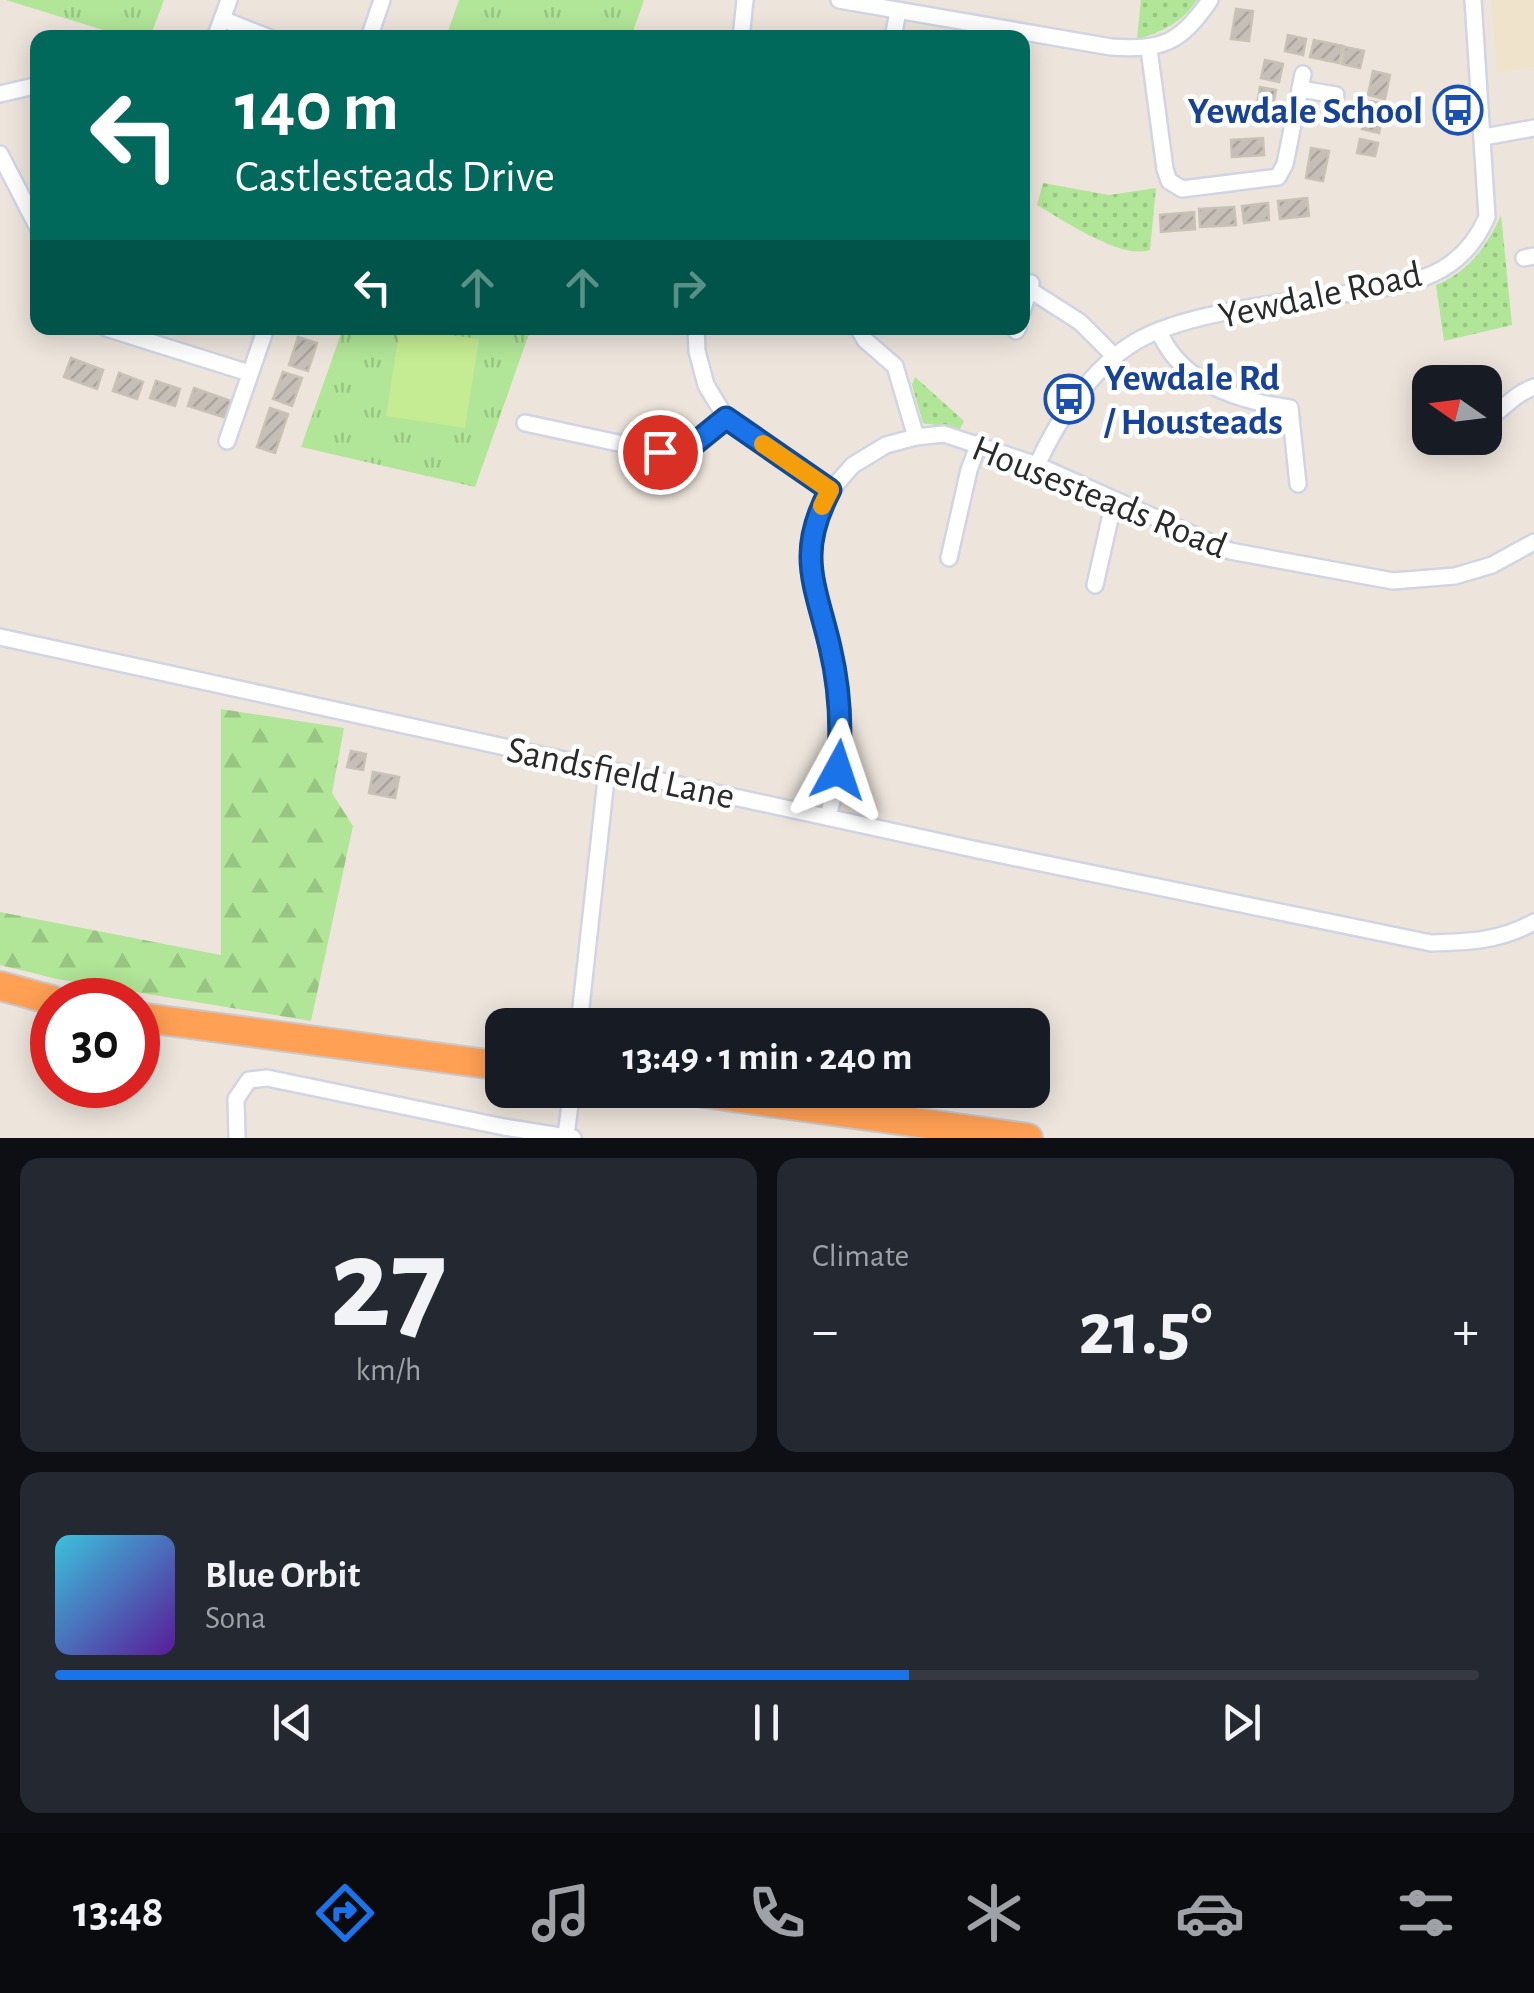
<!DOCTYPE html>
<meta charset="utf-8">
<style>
:root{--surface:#171b24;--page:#242831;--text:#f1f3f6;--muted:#9ea1a6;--line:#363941;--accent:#1a73e8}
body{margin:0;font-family:"Alegreya Sans",sans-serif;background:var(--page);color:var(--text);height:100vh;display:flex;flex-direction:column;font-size:38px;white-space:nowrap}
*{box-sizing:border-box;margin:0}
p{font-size:32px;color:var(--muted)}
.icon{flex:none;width:55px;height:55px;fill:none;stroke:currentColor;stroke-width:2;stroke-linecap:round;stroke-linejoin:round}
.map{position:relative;height:1138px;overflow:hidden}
.details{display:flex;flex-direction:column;gap:20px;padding:20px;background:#0d0f14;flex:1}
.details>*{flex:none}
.top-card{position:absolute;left:30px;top:30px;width:1000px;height:305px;border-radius:20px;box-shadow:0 5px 25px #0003;background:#00695c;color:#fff;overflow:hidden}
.needle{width:65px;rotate:284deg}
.fabs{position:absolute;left:1412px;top:365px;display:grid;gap:20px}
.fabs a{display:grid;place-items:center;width:90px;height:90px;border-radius:20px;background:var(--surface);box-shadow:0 5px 25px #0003;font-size:50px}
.speed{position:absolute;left:30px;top:978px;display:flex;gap:20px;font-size:50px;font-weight:700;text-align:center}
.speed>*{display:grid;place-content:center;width:130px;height:130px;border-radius:50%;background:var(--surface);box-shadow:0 5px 25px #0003;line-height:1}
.speed .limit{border:15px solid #d22;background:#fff;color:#111}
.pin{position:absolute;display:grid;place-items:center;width:85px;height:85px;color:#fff;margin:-42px;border:5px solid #fff;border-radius:50%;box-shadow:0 2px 10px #0007}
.me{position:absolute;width:110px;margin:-55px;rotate:5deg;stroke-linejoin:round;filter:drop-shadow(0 0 8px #0008)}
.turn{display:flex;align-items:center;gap:35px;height:210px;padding:0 40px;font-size:45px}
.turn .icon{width:130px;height:130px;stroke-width:2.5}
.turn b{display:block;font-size:70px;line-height:85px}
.lanes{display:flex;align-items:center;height:95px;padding:0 40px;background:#0003;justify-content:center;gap:50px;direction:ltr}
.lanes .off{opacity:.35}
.big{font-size:75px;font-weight:600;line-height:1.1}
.details .card{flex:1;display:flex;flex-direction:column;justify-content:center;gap:15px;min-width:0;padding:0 35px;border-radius:20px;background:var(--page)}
.details .dial{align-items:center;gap:0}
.dial b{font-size:130px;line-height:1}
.song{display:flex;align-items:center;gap:30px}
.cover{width:120px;height:120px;border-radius:15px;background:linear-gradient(135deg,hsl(190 70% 55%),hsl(270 70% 35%))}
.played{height:10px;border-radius:5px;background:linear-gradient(90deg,var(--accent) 60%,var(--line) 60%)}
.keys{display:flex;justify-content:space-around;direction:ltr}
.heat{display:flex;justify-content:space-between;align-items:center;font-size:55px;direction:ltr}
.details .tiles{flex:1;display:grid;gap:20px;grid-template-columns:1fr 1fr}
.card:last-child{grid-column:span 2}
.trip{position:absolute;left:485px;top:1008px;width:565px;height:100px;border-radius:20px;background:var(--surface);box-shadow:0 5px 25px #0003;font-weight:600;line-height:100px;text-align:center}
.dock{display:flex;height:160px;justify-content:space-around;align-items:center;background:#090b0e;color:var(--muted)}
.dock .icon{width:70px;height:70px}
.dock .current{color:var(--accent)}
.dock b{font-size:45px;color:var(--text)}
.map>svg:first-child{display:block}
.education{fill:#efe3cb}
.grass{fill:url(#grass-dots)}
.forest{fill:url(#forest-firs)}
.park{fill:url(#park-tufts)}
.pitch{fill:#c5ec92}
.building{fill:url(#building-hatch);stroke:#c8c1b5;stroke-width:2.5}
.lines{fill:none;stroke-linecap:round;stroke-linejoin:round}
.street-casing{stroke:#d1d4e3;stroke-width:20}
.highway-casing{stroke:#c8c8c8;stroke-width:32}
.street{stroke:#fff;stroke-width:15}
.highway{stroke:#ffa054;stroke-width:28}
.route-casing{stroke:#114b97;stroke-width:25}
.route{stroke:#1a73e8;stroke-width:18}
.slow{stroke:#f59e0b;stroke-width:18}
.labels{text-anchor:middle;stroke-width:9;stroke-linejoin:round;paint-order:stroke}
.transit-label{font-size:38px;font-weight:bold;fill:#164399;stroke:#fff;text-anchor:end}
.street-label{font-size:38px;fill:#2a2a2a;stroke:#fff}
</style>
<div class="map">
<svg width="1534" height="1138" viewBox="0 0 1534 1138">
<defs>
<pattern id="grass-dots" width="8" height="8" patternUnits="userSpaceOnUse" patternTransform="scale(2.5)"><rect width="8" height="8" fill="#b1e597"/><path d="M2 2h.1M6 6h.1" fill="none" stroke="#98c582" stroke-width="1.8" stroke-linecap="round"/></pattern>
<pattern id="forest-firs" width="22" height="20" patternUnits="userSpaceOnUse" patternTransform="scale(2.5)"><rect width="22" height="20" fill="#b1e597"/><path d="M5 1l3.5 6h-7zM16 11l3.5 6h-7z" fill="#98c582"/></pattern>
<pattern id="park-tufts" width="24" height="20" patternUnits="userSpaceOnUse" patternTransform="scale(2.5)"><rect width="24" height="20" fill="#b1e597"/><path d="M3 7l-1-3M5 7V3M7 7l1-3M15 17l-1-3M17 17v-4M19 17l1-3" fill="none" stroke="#98c582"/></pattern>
<pattern id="building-hatch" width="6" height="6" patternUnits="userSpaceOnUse" patternTransform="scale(2.5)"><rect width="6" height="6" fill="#c5bfb8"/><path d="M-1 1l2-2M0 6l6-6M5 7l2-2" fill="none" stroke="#a9a49e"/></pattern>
</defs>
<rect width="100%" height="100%" fill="#ede5dc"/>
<polygon class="education" points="1491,0 1534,0 1534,67 1497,73"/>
<g class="grass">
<path d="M1141,0H1197C1182,22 1163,32 1137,39Z"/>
<path d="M1043,183L1109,195L1156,188L1150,250C1121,260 1063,220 1037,205Z"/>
<path d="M1501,215L1512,325L1444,341L1436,285C1469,272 1487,246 1501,215Z"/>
<polygon points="915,377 964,421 960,429 923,423 912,385"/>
</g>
<polygon class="forest" points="221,709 344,728 332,793 353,826 311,1021 57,979 0,965 0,912 221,955"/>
<g class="park">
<polygon points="6,0 164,0 150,37 126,37"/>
<polygon points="459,0 644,0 631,37 446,37"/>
<polygon points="343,328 531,328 475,487 301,447"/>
</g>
<polygon class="pitch" points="400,328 479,339 465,428 386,416"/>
<g class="building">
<polygon points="1236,9 1253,11 1249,41 1231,39"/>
<polygon points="1288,35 1306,39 1303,55 1285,51"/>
<polygon points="1314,40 1343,46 1339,63 1310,57"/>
<polygon points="1345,47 1364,51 1360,68 1342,64"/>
<polygon points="1265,60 1283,64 1279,82 1261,78"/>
<polygon points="1373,71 1390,75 1385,99 1368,95"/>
<polygon points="1260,87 1276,90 1270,120 1255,118"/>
<polygon points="1369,101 1385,104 1379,133 1362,129"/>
<polygon points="1263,138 1264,155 1232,157 1231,140"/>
<polygon points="1360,139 1378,143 1375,156 1357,153"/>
<polygon points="1311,148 1329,151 1323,181 1306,178"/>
<polygon points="1307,198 1309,216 1280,219 1278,201"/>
<polygon points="1268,203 1269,220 1244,223 1242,206"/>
<polygon points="1234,207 1236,225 1200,227 1199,209"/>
<polygon points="1194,212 1195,229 1161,232 1160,215"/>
<polygon points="298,337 317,343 308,371 289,365"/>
<polygon points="71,358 103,370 97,389 64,377"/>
<polygon points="283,372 302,378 292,406 273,399"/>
<polygon points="119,373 143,382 137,399 113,391"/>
<polygon points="156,381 180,389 175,406 150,398"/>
<polygon points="194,388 231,401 226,418 188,406"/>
<polygon points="270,408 288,414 275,453 257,447"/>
<polygon points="351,751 366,754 363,770 347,767"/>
<polygon points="373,772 399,777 395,798 369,793"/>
</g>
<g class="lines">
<g class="street-casing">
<g id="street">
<path d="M839,0L1111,47C1162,50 1180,44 1210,0"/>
<polyline points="222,19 270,38"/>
<polyline points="215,38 229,0"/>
<polyline points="369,38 382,0"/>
<polyline points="741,38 745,0"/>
<polyline points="893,38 898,11"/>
<polyline points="1149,49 1165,169 1169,181 1182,189 1278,177 1285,164 1303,74"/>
<polyline points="1300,89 1336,95"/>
<polyline points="0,94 30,87 38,89"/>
<polyline points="1484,137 1534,128"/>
<polyline points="0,154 38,228"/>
<polyline points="1524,258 1534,256"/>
<polyline points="1030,290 1080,322 1114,356"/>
<polyline points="1022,312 1031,283"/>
<polyline points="106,328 249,373"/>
<polyline points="696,328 697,351 706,385 726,418 830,491"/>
<polyline points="858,328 865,340 895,366 916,437"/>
<polyline points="1016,331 1018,328"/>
<path d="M1159,331C1180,383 1238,401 1290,408L1298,484"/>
<path d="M1485,421C1503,410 1514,394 1534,387"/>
<polyline points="525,423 660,452 689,448 726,418"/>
<polyline points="227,441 266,328"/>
<path d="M1037,465C1058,419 1091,369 1135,342C1188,310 1301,301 1364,291C1394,286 1425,282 1450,264C1467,252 1479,235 1487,217L1473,0"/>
<polyline points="949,558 969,470 979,443"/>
<polyline points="1095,585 1114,501"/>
<path d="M0,637L973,849L1431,943C1468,942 1501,941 1534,922"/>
<path d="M828,817C836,786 845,748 842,716C838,664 820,614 809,563L818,512L830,491L853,465L886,445L916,437L944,434L1037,465L1230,551L1393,581L1455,576L1492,565L1534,542"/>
<polyline points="579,1025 607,770"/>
<polyline points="566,1135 572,1090"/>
<polyline points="237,1138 236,1099 249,1080 267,1078 504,1127 573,1138"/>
</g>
</g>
<g class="highway-casing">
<g id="highway">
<polyline points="0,986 52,1000"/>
<polyline points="138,1017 502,1066"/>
<polyline points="683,1090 1028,1138"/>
</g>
</g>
<use href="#street" class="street"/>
<use href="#highway" class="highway"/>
</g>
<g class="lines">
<g class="route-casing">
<path id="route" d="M660,452L689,448L726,418L830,490C796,554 815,583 830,647C840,689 842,728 838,770"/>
</g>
<use href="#route" class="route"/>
<polyline class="slow" points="763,444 830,490 822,506"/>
</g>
<defs>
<g id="bus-ring" transform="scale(2.5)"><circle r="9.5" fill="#fff" stroke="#1a4fb4" stroke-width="1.5"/><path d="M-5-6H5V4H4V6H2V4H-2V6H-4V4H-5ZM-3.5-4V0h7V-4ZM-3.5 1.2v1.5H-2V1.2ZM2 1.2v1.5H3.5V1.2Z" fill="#1a4fb4"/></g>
</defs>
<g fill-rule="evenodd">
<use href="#bus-ring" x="1458" y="110"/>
<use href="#bus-ring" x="1069" y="399"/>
</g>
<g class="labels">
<g class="transit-label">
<text x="1423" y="123">Yewdale School</text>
<text x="1104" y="390" text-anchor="start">Yewdale Rd<tspan x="1104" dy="44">/ Housteads</tspan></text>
</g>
<g class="street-label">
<text transform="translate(1320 294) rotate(-12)" y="13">Yewdale Road</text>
<text transform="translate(1100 496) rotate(22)" y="13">Housesteads Road</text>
<text transform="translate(621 772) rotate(12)" y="13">Sandsfield Lane</text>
</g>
</g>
</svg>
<div class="fabs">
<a><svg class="needle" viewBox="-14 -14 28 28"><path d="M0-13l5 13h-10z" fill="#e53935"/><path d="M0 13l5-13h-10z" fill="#9ea1a6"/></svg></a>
</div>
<div class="speed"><div class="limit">30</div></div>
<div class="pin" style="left:660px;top:452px;background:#d93025"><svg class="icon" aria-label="arrive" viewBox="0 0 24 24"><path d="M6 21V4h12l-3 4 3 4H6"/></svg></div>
<svg class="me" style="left:838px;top:770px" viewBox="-20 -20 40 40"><path d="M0-17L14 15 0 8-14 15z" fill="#1a73e8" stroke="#fff" stroke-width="4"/></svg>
<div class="trip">13:49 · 1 min · 240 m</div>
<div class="top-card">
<div class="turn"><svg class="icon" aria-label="left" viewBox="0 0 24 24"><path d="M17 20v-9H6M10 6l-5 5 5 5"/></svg><div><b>140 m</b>Castlesteads Drive</div></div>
<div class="lanes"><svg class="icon" aria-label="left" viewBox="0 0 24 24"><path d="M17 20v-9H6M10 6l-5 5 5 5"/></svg><svg class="icon off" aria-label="ahead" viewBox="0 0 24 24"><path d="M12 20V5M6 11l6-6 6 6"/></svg><svg class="icon off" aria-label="ahead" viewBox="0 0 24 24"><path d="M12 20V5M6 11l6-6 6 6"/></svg><svg class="icon off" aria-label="right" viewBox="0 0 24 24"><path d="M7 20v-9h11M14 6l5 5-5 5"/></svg></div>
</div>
</div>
<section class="details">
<div class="tiles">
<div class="card dial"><b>27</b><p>km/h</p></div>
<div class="card"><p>Climate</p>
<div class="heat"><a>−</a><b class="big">21.5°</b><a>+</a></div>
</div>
<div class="card">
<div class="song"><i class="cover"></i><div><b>Blue Orbit</b><p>Sona</p></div></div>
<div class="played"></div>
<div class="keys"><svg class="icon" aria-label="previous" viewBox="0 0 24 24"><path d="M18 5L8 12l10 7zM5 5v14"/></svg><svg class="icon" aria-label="pause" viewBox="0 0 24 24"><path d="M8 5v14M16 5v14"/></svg><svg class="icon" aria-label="next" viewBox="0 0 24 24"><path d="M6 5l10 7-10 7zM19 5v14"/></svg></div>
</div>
</div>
</section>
<nav class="dock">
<b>13:48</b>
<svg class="icon current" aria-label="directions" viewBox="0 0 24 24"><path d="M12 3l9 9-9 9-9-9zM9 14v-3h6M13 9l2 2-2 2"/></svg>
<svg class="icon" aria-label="music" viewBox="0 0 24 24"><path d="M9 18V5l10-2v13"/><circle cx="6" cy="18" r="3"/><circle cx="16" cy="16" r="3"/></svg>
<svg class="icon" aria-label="phone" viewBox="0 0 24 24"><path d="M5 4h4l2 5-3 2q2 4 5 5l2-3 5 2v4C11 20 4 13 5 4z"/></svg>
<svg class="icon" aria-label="climate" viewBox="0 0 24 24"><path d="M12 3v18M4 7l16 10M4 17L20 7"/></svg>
<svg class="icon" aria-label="car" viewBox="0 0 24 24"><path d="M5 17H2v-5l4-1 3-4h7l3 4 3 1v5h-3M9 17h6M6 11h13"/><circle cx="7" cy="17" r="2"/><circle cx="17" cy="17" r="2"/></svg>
<svg class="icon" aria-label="filters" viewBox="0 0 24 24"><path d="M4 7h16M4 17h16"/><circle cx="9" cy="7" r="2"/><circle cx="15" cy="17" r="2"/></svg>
</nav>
